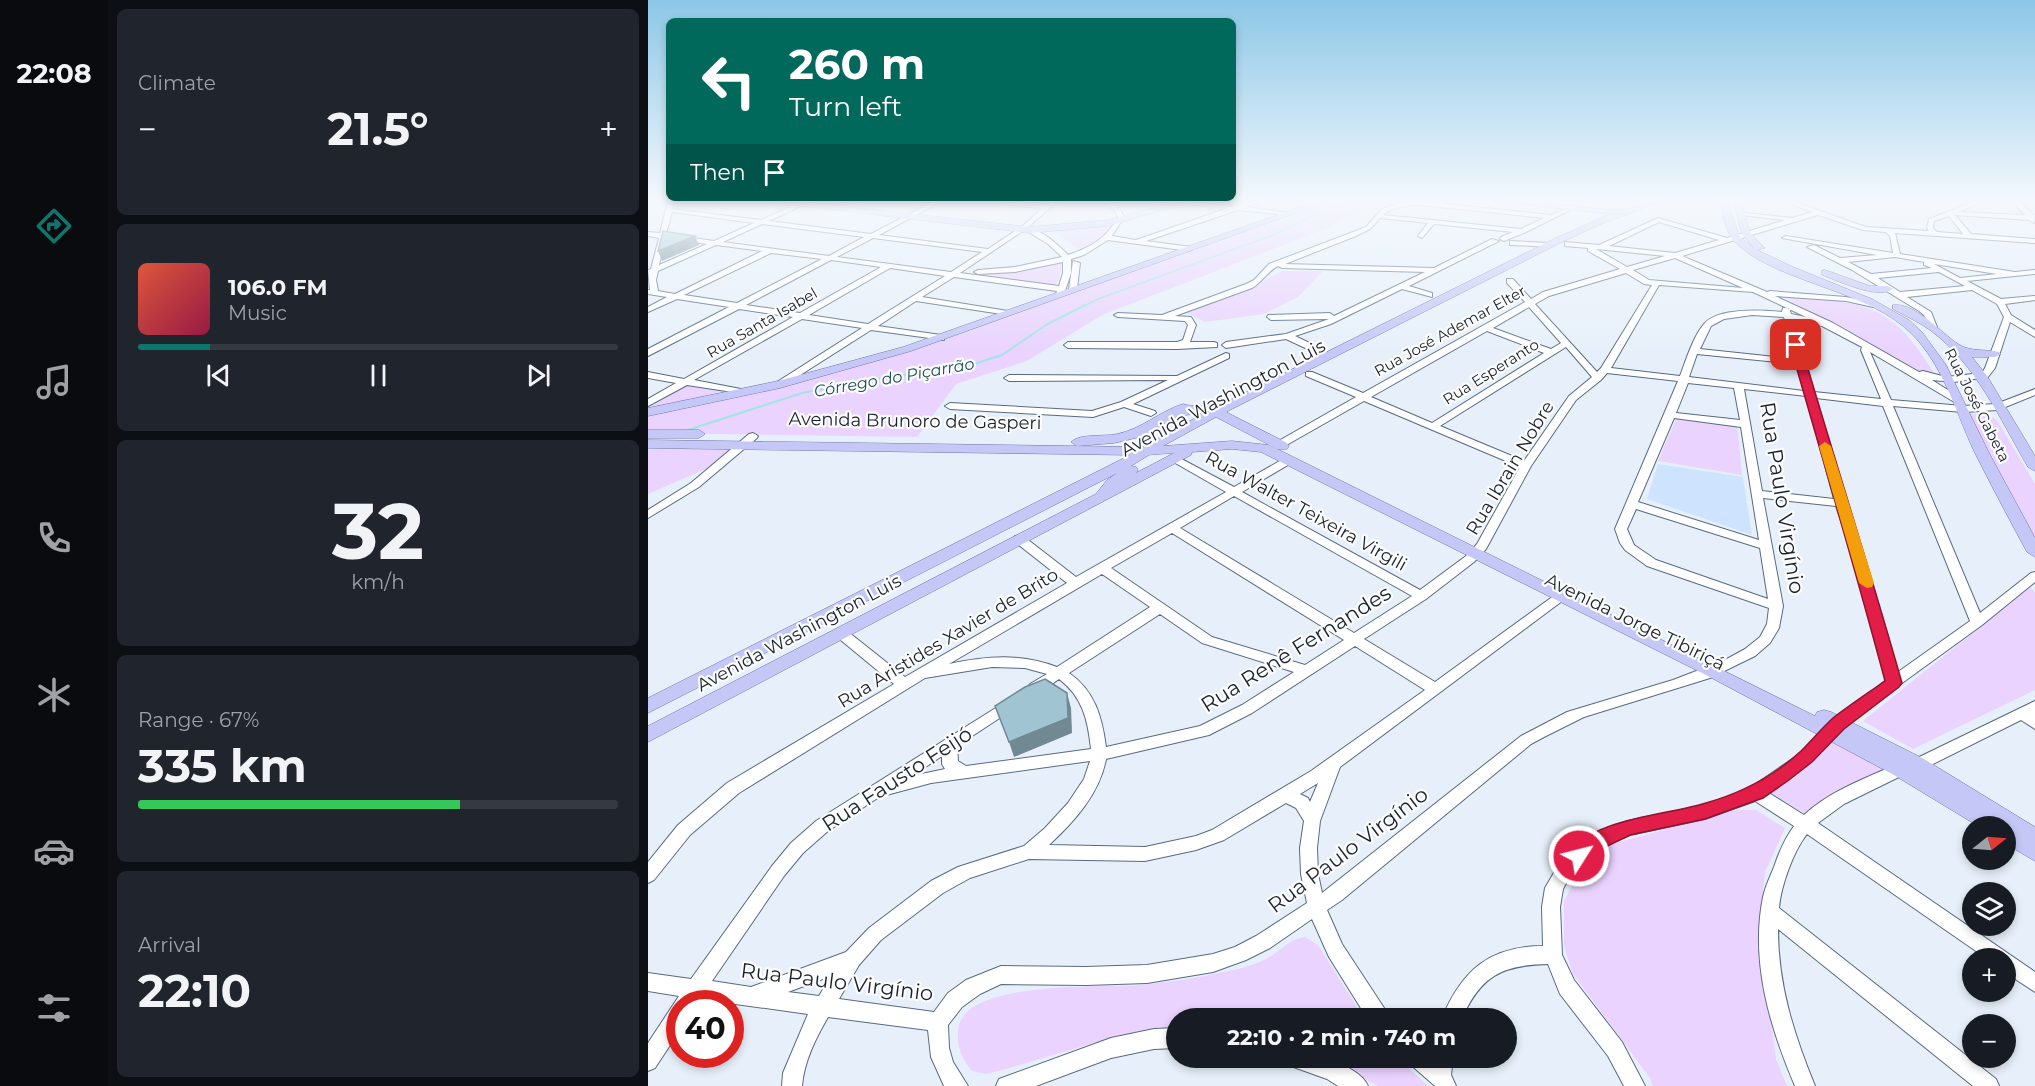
<!DOCTYPE html>
<meta charset="utf-8">
<style>
:root{--surface:#171b24;--page:#20242c;--text:#f1f3f6;--muted:#9ea1a6;--line:#363941;--accent:#0f766e}
body{margin:0;font-family:Montserrat,sans-serif;background:var(--page);color:var(--text);height:100vh;display:flex;flex-direction:column;font-size:22px;white-space:nowrap}
*{box-sizing:border-box;margin:0}
p{font-size:20px;color:var(--muted)}
.icon{flex:none;width:33px;height:33px;fill:none;stroke:currentColor;stroke-width:2;stroke-linecap:round;stroke-linejoin:round}
.map{position:relative;flex:1;overflow:hidden}
.sheet{display:flex;flex-direction:column;gap:9px;padding:9px;background:#0d0f14;width:540px}
.sheet>*{flex:none}
.banner{position:absolute;left:18px;top:18px;width:570px;height:183px;border-radius:9px;box-shadow:0 3px 9px #0003;background:#00695c;color:#fff;overflow:hidden}
.needle{width:39px;rotate:73deg}
.controls{position:absolute;left:1314px;top:816px;display:grid;gap:12px}
.controls a{display:grid;place-items:center;width:54px;height:54px;border-radius:50%;background:var(--surface);box-shadow:0 3px 9px #0003;font-size:30px}
.speed{position:absolute;left:18px;top:990px;display:flex;gap:12px;font-size:30px;font-weight:700;text-align:center}
.speed>*{display:grid;place-content:center;width:78px;height:78px;border-radius:50%;background:var(--surface);box-shadow:0 3px 9px #0003;line-height:1}
.speed .limit{border:9px solid #d22;background:#fff;color:#111}
.pin{position:absolute;display:grid;place-items:center;width:51px;height:51px;color:#fff;margin:-26px;border-radius:12px;box-shadow:0 3px 9px #0006}
.me{position:absolute;width:66px;margin:-33px;rotate:54deg;stroke-linejoin:round;filter:drop-shadow(0 0 4px #0008)}
.turn{display:flex;align-items:center;gap:21px;height:126px;padding:0 24px;font-size:27px}
.turn .icon{width:78px;height:78px;stroke-width:2.5}
.turn b{display:block;font-size:42px;line-height:51px}
.then{display:flex;align-items:center;height:57px;padding:0 24px;background:#0003;gap:12px;font-size:22px}
.big{font-size:45px;font-weight:700;line-height:1.1}
.sheet .tile{flex:1;display:flex;flex-direction:column;justify-content:center;gap:9px;min-width:0;padding:0 21px;border-radius:9px;background:var(--page)}
.sheet .dial{align-items:center;gap:0}
.dial b{font-size:78px;line-height:1}
.song{display:flex;align-items:center;gap:18px}
.cover{width:72px;height:72px;border-radius:9px;background:linear-gradient(135deg,hsl(10 70% 55%),hsl(340 70% 35%))}
.played{height:6px;border-radius:3px;background:linear-gradient(90deg,var(--accent) 15%,var(--line) 15%)}
.keys{display:flex;justify-content:space-around;direction:ltr}
.heat{display:flex;justify-content:space-between;align-items:center;font-size:33px;direction:ltr}
.charge{height:9px;border-radius:4px;background:linear-gradient(90deg,#34c759 67%,var(--line) 0)}
.trip{position:absolute;left:518px;top:1008px;width:351px;height:60px;border-radius:30px;background:var(--surface);box-shadow:0 3px 9px #0003;font-weight:700;line-height:60px;text-align:center}
main{display:flex;flex:1;min-height:0}
.tab-bar{display:flex;flex-direction:column;width:108px;justify-content:space-around;align-items:center;background:#090b0e;color:var(--muted)}
.tab-bar .icon{width:42px;height:42px}
.tab-bar .active{color:var(--accent)}
.tab-bar b{font-size:27px;color:var(--text)}
.map>svg:first-child{display:block}
.built{fill:#cee4fe}
.green{fill:#ead3fe}
.lines{fill:none;stroke-linecap:round;stroke-linejoin:round}
.stream-far1{stroke:#a3e4e3;stroke-width:1.5}
.stream{stroke:#a3e4e3;stroke-width:2}
.minor-casing{stroke:#576b81;stroke-width:2}
.major-casing{stroke:#7076ab;stroke-width:1}
.minor{fill:#fff;fill-rule:evenodd}
.major{fill:#c5c8f6;fill-rule:evenodd}
.shaded-wall{fill:#708993}
.building{fill:#a0c4d2;stroke:#708993;stroke-width:1.5}
.route{fill:#e11d48;stroke:#92132f;stroke-width:1.5}
.slow{fill:#f59e0b}
.labels{text-anchor:middle;stroke-width:4.5;stroke-linejoin:round;paint-order:stroke}
.far-street-label{font-size:15px;fill:#1a222b;stroke:#fcfcfc}
.far-water-label{font-size:16px;font-style:italic;fill:#185050;stroke:#fcfcfc}
.street-label{font-size:18px;fill:#1a222b;stroke:#fcfcfc}
.near-street-label{font-size:21px;fill:#1a222b;stroke:#fcfcfc}
</style>
<main>
<nav class="tab-bar">
<b>22:08</b>
<svg class="icon active" aria-label="directions" viewBox="0 0 24 24"><path d="M12 3l9 9-9 9-9-9zM9 14v-3h6M13 9l2 2-2 2"/></svg>
<svg class="icon" aria-label="music" viewBox="0 0 24 24"><path d="M9 18V5l10-2v13"/><circle cx="6" cy="18" r="3"/><circle cx="16" cy="16" r="3"/></svg>
<svg class="icon" aria-label="phone" viewBox="0 0 24 24"><path d="M5 4h4l2 5-3 2q2 4 5 5l2-3 5 2v4C11 20 4 13 5 4z"/></svg>
<svg class="icon" aria-label="climate" viewBox="0 0 24 24"><path d="M12 3v18M4 7l16 10M4 17L20 7"/></svg>
<svg class="icon" aria-label="car" viewBox="0 0 24 24"><path d="M5 17H2v-5l4-1 3-4h7l3 4 3 1v5h-3M9 17h6M6 11h13"/><circle cx="7" cy="17" r="2"/><circle cx="17" cy="17" r="2"/></svg>
<svg class="icon" aria-label="filters" viewBox="0 0 24 24"><path d="M4 7h16M4 17h16"/><circle cx="9" cy="7" r="2"/><circle cx="15" cy="17" r="2"/></svg>
</nav>
<section class="sheet">
<div class="tile"><p>Climate</p>
<div class="heat"><a>−</a><b class="big">21.5°</b><a>+</a></div>
</div>
<div class="tile">
<div class="song"><i class="cover"></i><div><b>106.0 FM</b><p>Music</p></div></div>
<div class="played"></div>
<div class="keys"><svg class="icon" aria-label="previous" viewBox="0 0 24 24"><path d="M18 5L8 12l10 7zM5 5v14"/></svg><svg class="icon" aria-label="pause" viewBox="0 0 24 24"><path d="M8 5v14M16 5v14"/></svg><svg class="icon" aria-label="next" viewBox="0 0 24 24"><path d="M6 5l10 7-10 7zM19 5v14"/></svg></div>
</div>
<div class="tile dial"><b>32</b><p>km/h</p></div>
<div class="tile"><p>Range · 67%</p><b class="big">335 km</b><div class="charge"></div></div>
<div class="tile"><p>Arrival</p><b class="big">22:10</b></div>
</section>
<div class="map">
<svg width="1387" height="1086" viewBox="0 0 1387 1086">
<rect width="100%" height="100%" fill="#e7f0fa"/>
<polygon class="built" points="1010,464 1095,477 1104,535 999,499"/>
<g class="green">
<polygon points="698,201 739,201 700,216 677,229 454,315 379,361 308,384 269,437 0,433 0,414 126,388 293,338 661,210"/>
<polygon points="464,224 467,225 458,236 434,249 430,249 406,231"/>
<polygon points="415,261 411,279 407,285 330,275"/>
<polygon points="634,271 675,271 650,297 616,314 557,322 535,311 599,289"/>
<path d="M1134,296C1148,296 1162,298 1175,300C1238,305 1255,324 1288,376L1273,372Z"/>
<polygon points="38,385 76,391 0,409 0,408"/>
<polygon points="1319,413 1342,416 1349,420 1387,484 1387,547"/>
<polygon points="1029,417 1089,423 1094,475 1010,461"/>
<polygon points="0,449 83,449 60,468 0,494"/>
<polygon points="1382,587 1387,592 1387,690 1265,749 1215,721"/>
<polygon points="1185,739 1238,768 1187,792 1156,813 1122,792 1147,778"/>
<polygon points="1088,810 1108,810 1137,828 1117,872 1111,927 1128,1059 1139,1086 1005,1086 1002,1078 925,974 916,946 916,901 931,873 964,844"/>
<path d="M657,937L670,945L716,1018H528V1029C462,1032 402,1059 338,1074L324,1071C313,1057 309,1048 310,1030C314,979 457,988 494,985C521,982 549,978 575,972C588,970 602,966 614,961C630,954 640,939 657,937Z"/>
<polygon points="677,1058 750,1058 780,1086 730,1086"/>
</g>
<g class="lines">
<polyline class="stream-far1" points="434,307 450,299 625,235 679,209 712,201"/>
<g class="stream">
<polyline points="1314,387 1323,404"/>
<polyline points="40,430 154,393 202,383 323,365 354,355 398,325 437,305"/>
</g>
<g class="minor-casing">
<g id="minor">
<path d="M20,201H26L24,209L113,220L155,201H163L121,221L223,234L286,201H294L231,235L340,249L376,225L394,208L343,203L340,201L398,205L403,201H410L379,228C395,230 409,244 420,255C443,247 458,239 470,217L467,211L456,201C467,201 472,208 476,217L464,236L488,240L580,208L532,203L529,201L589,206L603,201H612L599,207L641,213L638,215L590,210L498,241L544,247L545,249L541,251L460,240L436,255L423,259V273L416,294L412,296L408,294L409,291L306,277L274,297L360,311L364,313L360,315L268,301L230,326L293,335L296,336V340L223,330L135,386H129V382L214,328L154,319L46,380L98,390V394L39,385L0,406V399L28,383L0,378V372L36,379L145,317L91,309L0,356V349L81,307L29,299L0,312V307L19,297L0,294V290H2L0,270L3,269L11,238L0,236V232L12,233ZM24,212L106,223L66,241L18,234ZM114,224L216,237L181,256L75,242ZM378,229L379,231L400,244L414,257L367,267L330,270L326,272L330,274L367,272L415,262V273L411,286L312,273ZM18,238L59,244L11,265ZM225,238L334,252L303,272L189,257ZM68,245L114,251L27,294L10,291L8,280L10,271ZM123,253L174,259L89,303L36,295ZM183,260L233,267L152,313L98,305ZM242,268L297,276L220,324L161,315Z"/>
<path d="M772,201L903,215L917,209L922,210L878,232L856,241L852,239L853,237L865,232L786,224L774,238L770,236L780,223L732,218L722,229L708,236L637,264L786,268L844,239L851,241L761,286L784,293V297L754,289L683,324L647,336L674,349V353H668L638,339L578,348L574,345L578,342L638,334L681,319L623,320L619,317L620,315L682,313L686,316L777,272L634,268L630,266C620,271 614,282 604,288L527,316L543,317L548,325L542,342H566L569,343V347L529,349L420,348L416,345L420,342H529L535,340L540,325L537,321L470,317L466,315L470,313L514,315L598,284L606,280L621,264L718,227L734,209L754,202ZM772,205L896,218L873,229L735,215C745,206 759,206 772,205Z"/>
<path d="M1135,201H1144L1218,227L1281,231L1279,228L1281,219L1327,201H1336L1311,212L1377,215L1363,201H1370L1387,216L1386,223L1381,220L1307,215L1323,234L1387,239V243L1247,233L1252,254L1367,272L1387,270V274L1319,281L1353,299L1387,296V300L1357,304L1363,315L1387,330V337L1362,322L1347,368L1340,377L1306,382L1284,380L1314,399V403H1308L1222,352L1243,400L1315,406L1348,404L1387,389V395L1350,410L1315,412L1245,406L1332,613L1383,573L1387,572V582L1334,625L1221,707L1186,736L1163,761L1121,793L1156,815C1182,791 1216,779 1247,765L1253,763L1259,765L1261,769L1259,773L1196,804L1170,823L1387,972V992L1358,973V958H1338L1159,834C1145,852 1133,886 1131,908L1348,1079L1351,1086H1325L1130,929C1130,985 1146,1035 1167,1086H1147C1122,1028 1102,961 1115,897C1117,887 1122,877 1126,867C1131,852 1137,838 1146,826L1107,801L1057,819L982,835L950,849L923,874L915,889L912,907L914,955L926,980L974,1042L997,1086H976L960,1056L912,994L900,964C854,965 833,976 814,1018H794C814,970 842,946 895,946L894,907L897,888L911,864L938,839L979,821L1057,805L1085,797L1102,788L1153,753L1176,728L1238,680L1209,570L1188,506L1115,498L1135,606L1131,628L1122,643L1107,656L1062,678L936,717L896,737L883,744L694,900L679,910L694,944L738,1011L741,1018H719L681,957L664,919L622,948L598,960L565,972L499,983L438,985L353,984L332,994L314,1007L300,1025L301,1048L305,1062L320,1086H296L283,1057L280,1030L180,1017C168,1038 156,1061 154,1086H134L135,1073L160,1014L52,999L49,1004H32V1030L7,1068L0,1071V1043L31,996L0,991V973L43,979L124,866L143,843L168,821L362,699L367,700L369,704L367,708L309,746L310,761L318,766L443,749C440,721 435,697 411,679C402,685 393,695 382,692L380,688L382,684L399,674L377,668L344,667L277,678L91,793L42,835L6,880L0,883V862L30,825L79,783L246,684L189,637L187,634L189,631H199L257,677L419,583L367,542L365,539L367,536H375L428,577L578,492L522,460L521,458L526,455L586,487L637,458H645L646,460L645,462L594,492L772,590L818,556L829,544L872,467L716,401L635,447H627L626,445L627,443L708,397L658,376V372H664L715,393L877,302L859,283V279H865L883,299L895,292L972,269L940,251V248L917,246V242L951,245L1010,218L1079,238L1137,220L1092,215L1090,214V212L1144,218L1164,212ZM1170,215L1215,230L1237,232L1242,236L1245,253L1138,236L1134,238L1229,255L1192,258L1166,245L1159,247L1204,270L1271,311L1276,315L1282,329L1289,327L1283,312L1259,297L1324,290L1349,304L1356,317L1337,368L1334,373L1298,377L1275,371L1271,372L1185,323L1127,296L1198,301L1225,307L1229,305L1228,303L1198,297L1122,291L1119,292L1034,256ZM1301,216L1315,234L1289,232L1285,228L1286,221ZM1011,222L1071,240L1027,253L961,246ZM948,249L1017,256L979,267ZM1247,257L1276,262V265L1284,268L1223,274L1200,262ZM1027,258L1095,288L1001,280L985,270ZM1286,264L1349,274L1312,278ZM1291,272L1317,286L1252,292L1230,278ZM978,273L996,284L1004,285L953,368L949,372L887,304L901,296ZM1011,285L1105,292L1158,317L1143,314L1141,308H1135L1134,312C1115,310 1070,307 1056,324C1045,337 1038,360 1032,376L963,368ZM881,307L913,343L903,349L845,328ZM1104,315L1136,317L1147,359L1052,349L1063,326L1076,319ZM1145,319L1174,326L1214,347L1213,350L1233,399L1166,392ZM839,331L896,353L784,423L723,397ZM918,347L944,377L921,396L876,461L792,426ZM1049,354L1149,364L1156,391L1041,377ZM959,373L1030,381L967,529L972,543L977,550L999,566L1121,608L1119,624L1112,637L1097,649L1077,660L1025,680L919,712L873,736L674,893L670,874L669,848L672,821L692,767L929,590L923,586L918,587L787,682L716,639L778,599L826,562L838,549L883,466L928,400L953,380ZM1040,383L1086,388L1092,420L1028,413ZM1096,389L1158,396L1186,499L1114,491ZM1168,398L1235,406L1322,621L1250,672C1224,580 1195,489 1168,398ZM1026,418L1093,427L1111,540L990,502ZM586,496L764,596L706,633L532,528ZM988,509L1112,548L1120,599L1008,560L986,545L979,529ZM524,533L696,640L657,665L564,637L463,568ZM454,574L502,607L409,667C373,653 338,656 301,664ZM512,614L554,643L646,672L594,705L552,726L458,747C454,717 447,691 421,673ZM707,646L777,690L663,771L564,830L548,836L497,847L401,845C426,822 452,793 458,759L561,735L604,713ZM294,756V764L297,769L264,776ZM442,761L436,779L420,803L397,828L376,846L310,867L283,881L221,928L198,952L103,987L64,981L136,876L155,853L180,831L231,797L283,783ZM670,783L662,802L660,798L652,794ZM638,803L648,808L656,821L652,848L653,874L659,903L608,936L587,947L565,954L499,965L438,967L353,966L318,980L300,993L286,1012L191,999L211,965L233,940L295,893L322,878L381,859L497,861L548,850L576,840ZM183,976L171,996L140,992Z"/>
<polygon points="862,241 901,243 905,245 901,247 865,245 862,245"/>
<polygon points="425,261 432,263 429,289 425,291 421,289"/>
<polygon points="578,353 581,354 581,358 485,404 507,411 508,413 503,416 476,407 445,417 302,409 297,406 302,403 444,411 473,402 520,380 361,381 356,378 361,375 529,376"/>
<polygon points="105,433 110,436 109,438 51,487 0,518 0,510 43,483 101,434"/>
<polygon points="1387,701 1387,729 1373,720 1275,769 1269,771 1263,769 1261,765 1263,761"/>
<polygon points="528,1028 528,1048 506,1049 463,1058 388,1086 348,1086 351,1079 463,1038 506,1029"/>
<path d="M637,1058C648,1057 665,1055 676,1058C690,1061 715,1073 720,1086H690L679,1079L640,1065Z"/>
<polygon points="760,1058 805,1058 803,1075 808,1086 787,1086 763,1065"/>
</g>
</g>
<g class="major-casing">
<g id="major">
<polygon points="124,201 149,201 381,227 460,220 533,201 546,201 460,226 381,233 128,203"/>
<polygon points="669,201 681,201 263,351 132,388 0,416 0,408 130,381 255,347"/>
<path d="M858,201C896,200 932,209 970,210C985,211 999,201 1015,201L953,224L914,242L578,412L639,443L641,446L639,449H629L568,417L515,446L584,441L621,445L1167,716L1169,712L1176,710L1183,712L1276,759L1387,827V861L1358,844V826H1330L1246,775L1058,675L613,452L584,449L544,452L543,455L0,742V726L448,494L459,480L469,473L0,713V698L482,455L0,448V440L495,447L556,413L529,416L496,436L466,443L429,446L423,442C432,433 456,437 469,434C494,429 512,411 535,404C546,408 557,403 568,407L908,238L962,214L862,203ZM526,453L488,473L490,470L488,467L483,466L501,455Z"/>
<path d="M1072,201H1080L1091,236L1107,249L1094,234L1085,201H1093L1102,233L1117,248L1109,250L1145,267L1224,299L1261,320L1274,332L1298,365L1340,451L1387,538V557L1379,552C1361,519 1343,485 1326,451C1306,408 1293,357 1255,326C1209,288 1122,280 1085,240C1077,231 1075,212 1072,201Z"/>
<path d="M1177,270L1222,286H1240L1245,289C1229,300 1191,281 1174,275V271Z"/>
<path d="M1245,305C1267,302 1293,333 1310,344C1322,352 1337,349 1351,352L1353,354L1347,357H1324L1339,376L1387,456V471L1380,467C1352,419 1328,364 1282,330C1271,322 1257,316 1245,309Z"/>
<polygon points="0,430 51,430 57,434 51,438 0,438"/>
</g>
</g>
<use href="#minor" class="minor"/>
<use href="#major" class="major"/>
</g>
<g class="shaded-wall">
<polygon points="47,236 51,245 14,261 10,251"/>
<polygon points="419,693 423,708 424,733 366,757 361,742"/>
</g>
<g class="building">
<polygon points="15,231 47,236 10,251"/>
<polygon points="397,679 419,693 420,718 361,742 347,706 377,687"/>
</g>
<linearGradient id="sky" x2="0" y2="1"><stop stop-color="#8cc7e6"/><stop offset="0.57" stop-color="#f4f8fd"/><stop offset="1" stop-color="#f4f8fd" stop-opacity="0"/></linearGradient>
<rect width="1387" height="353" fill="url(#sky)"/>
<path class="route" d="M1148,342L1153,345C1186,458 1222,570 1254,683L1251,687L1196,729L1164,762L1141,780L1115,798L1057,819L982,835L951,850L938,863L931,865L924,863L921,856C939,818 1022,815 1058,803C1093,793 1126,776 1153,751C1164,740 1174,728 1185,718C1202,705 1220,693 1237,681C1207,568 1174,457 1142,345Z"/>
<polygon class="slow" points="1177,442 1183,446 1226,583 1224,587 1219,588 1211,583 1171,446"/>
<g class="labels">
<g class="far-street-label">
<text transform="translate(114 323) rotate(-30)" y="5">Rua Santa Isabel</text>
<text transform="translate(802 331) rotate(-29)" y="5">Rua José Ademar Elter</text>
<text transform="translate(843 372) rotate(-32)" y="5">Rua Esperanto</text>
<text transform="translate(1329 405) rotate(63)" y="5">Rua José Gabeta</text>
</g>
<g class="far-water-label">
<text transform="translate(246 377) rotate(-10)" y="6">Córrego do Piçarrão</text>
</g>
<g class="street-label">
<text transform="translate(575 398) rotate(-28)" y="6">Avenida Washington Luis</text>
<text transform="translate(267 421) rotate(1)" y="6">Avenida Brunoro de Gasperi</text>
<text transform="translate(862 468) rotate(-59)" y="6">Rua Ibrain Nobre</text>
<text transform="translate(658 511) rotate(29)" y="6">Rua Walter Teixeira Virgili</text>
<text transform="translate(987 622) rotate(26)" y="6">Avenida Jorge Tibiriçá</text>
<text transform="translate(151 633) rotate(-28)" y="6">Avenida Washington Luis</text>
<text transform="translate(300 638) rotate(-31)" y="6">Rua Aristides Xavier de Brito</text>
</g>
<g class="near-street-label">
<text transform="translate(1134 498) rotate(81)" y="7">Rua Paulo Virgínio</text>
<text transform="translate(648 649) rotate(-32)" y="7">Rua Renê Fernandes</text>
<text transform="translate(249 779) rotate(-33)" y="7">Rua Fausto Feijó</text>
<text transform="translate(700 850) rotate(-37)" y="7">Rua Paulo Virgínio</text>
<text transform="translate(189 982) rotate(7)" y="7">Rua Paulo Virgínio</text>
</g>
</g>
</svg>
<div class="controls">
<a><svg class="needle" viewBox="-14 -14 28 28"><path d="M0-13l5 13h-10z" fill="#e53935"/><path d="M0 13l5-13h-10z" fill="#9ea1a6"/></svg></a>
<a><svg class="icon" aria-label="layers" viewBox="0 0 24 24"><path d="M12 4l9 5-9 5-9-5zM3 14l9 5 9-5"/></svg></a>
<a>+</a>
<a>−</a>
</div>
<div class="speed"><div class="limit">40</div></div>
<div class="pin" style="left:1148px;top:345px;background:#d93025"><svg class="icon" aria-label="arrive" viewBox="0 0 24 24"><path d="M6 21V4h12l-3 4 3 4H6"/></svg></div>
<svg class="me" style="left:931px;top:856px" viewBox="-20 -20 40 40"><circle r="17" fill="#e11d48" stroke="#fff" stroke-width="3"/><path d="M0-11L8 9 0 5-8 9z" fill="#fff"/></svg>
<div class="trip">22:10 · 2 min · 740 m</div>
<div class="banner">
<div class="turn"><svg class="icon" aria-label="left" viewBox="0 0 24 24"><path d="M17 20v-9H6M10 6l-5 5 5 5"/></svg><div><b>260 m</b>Turn left</div></div>
<div class="then">Then<svg class="icon" aria-label="arrive" viewBox="0 0 24 24"><path d="M6 21V4h12l-3 4 3 4H6"/></svg></div>
</div>
</div>
</main>
